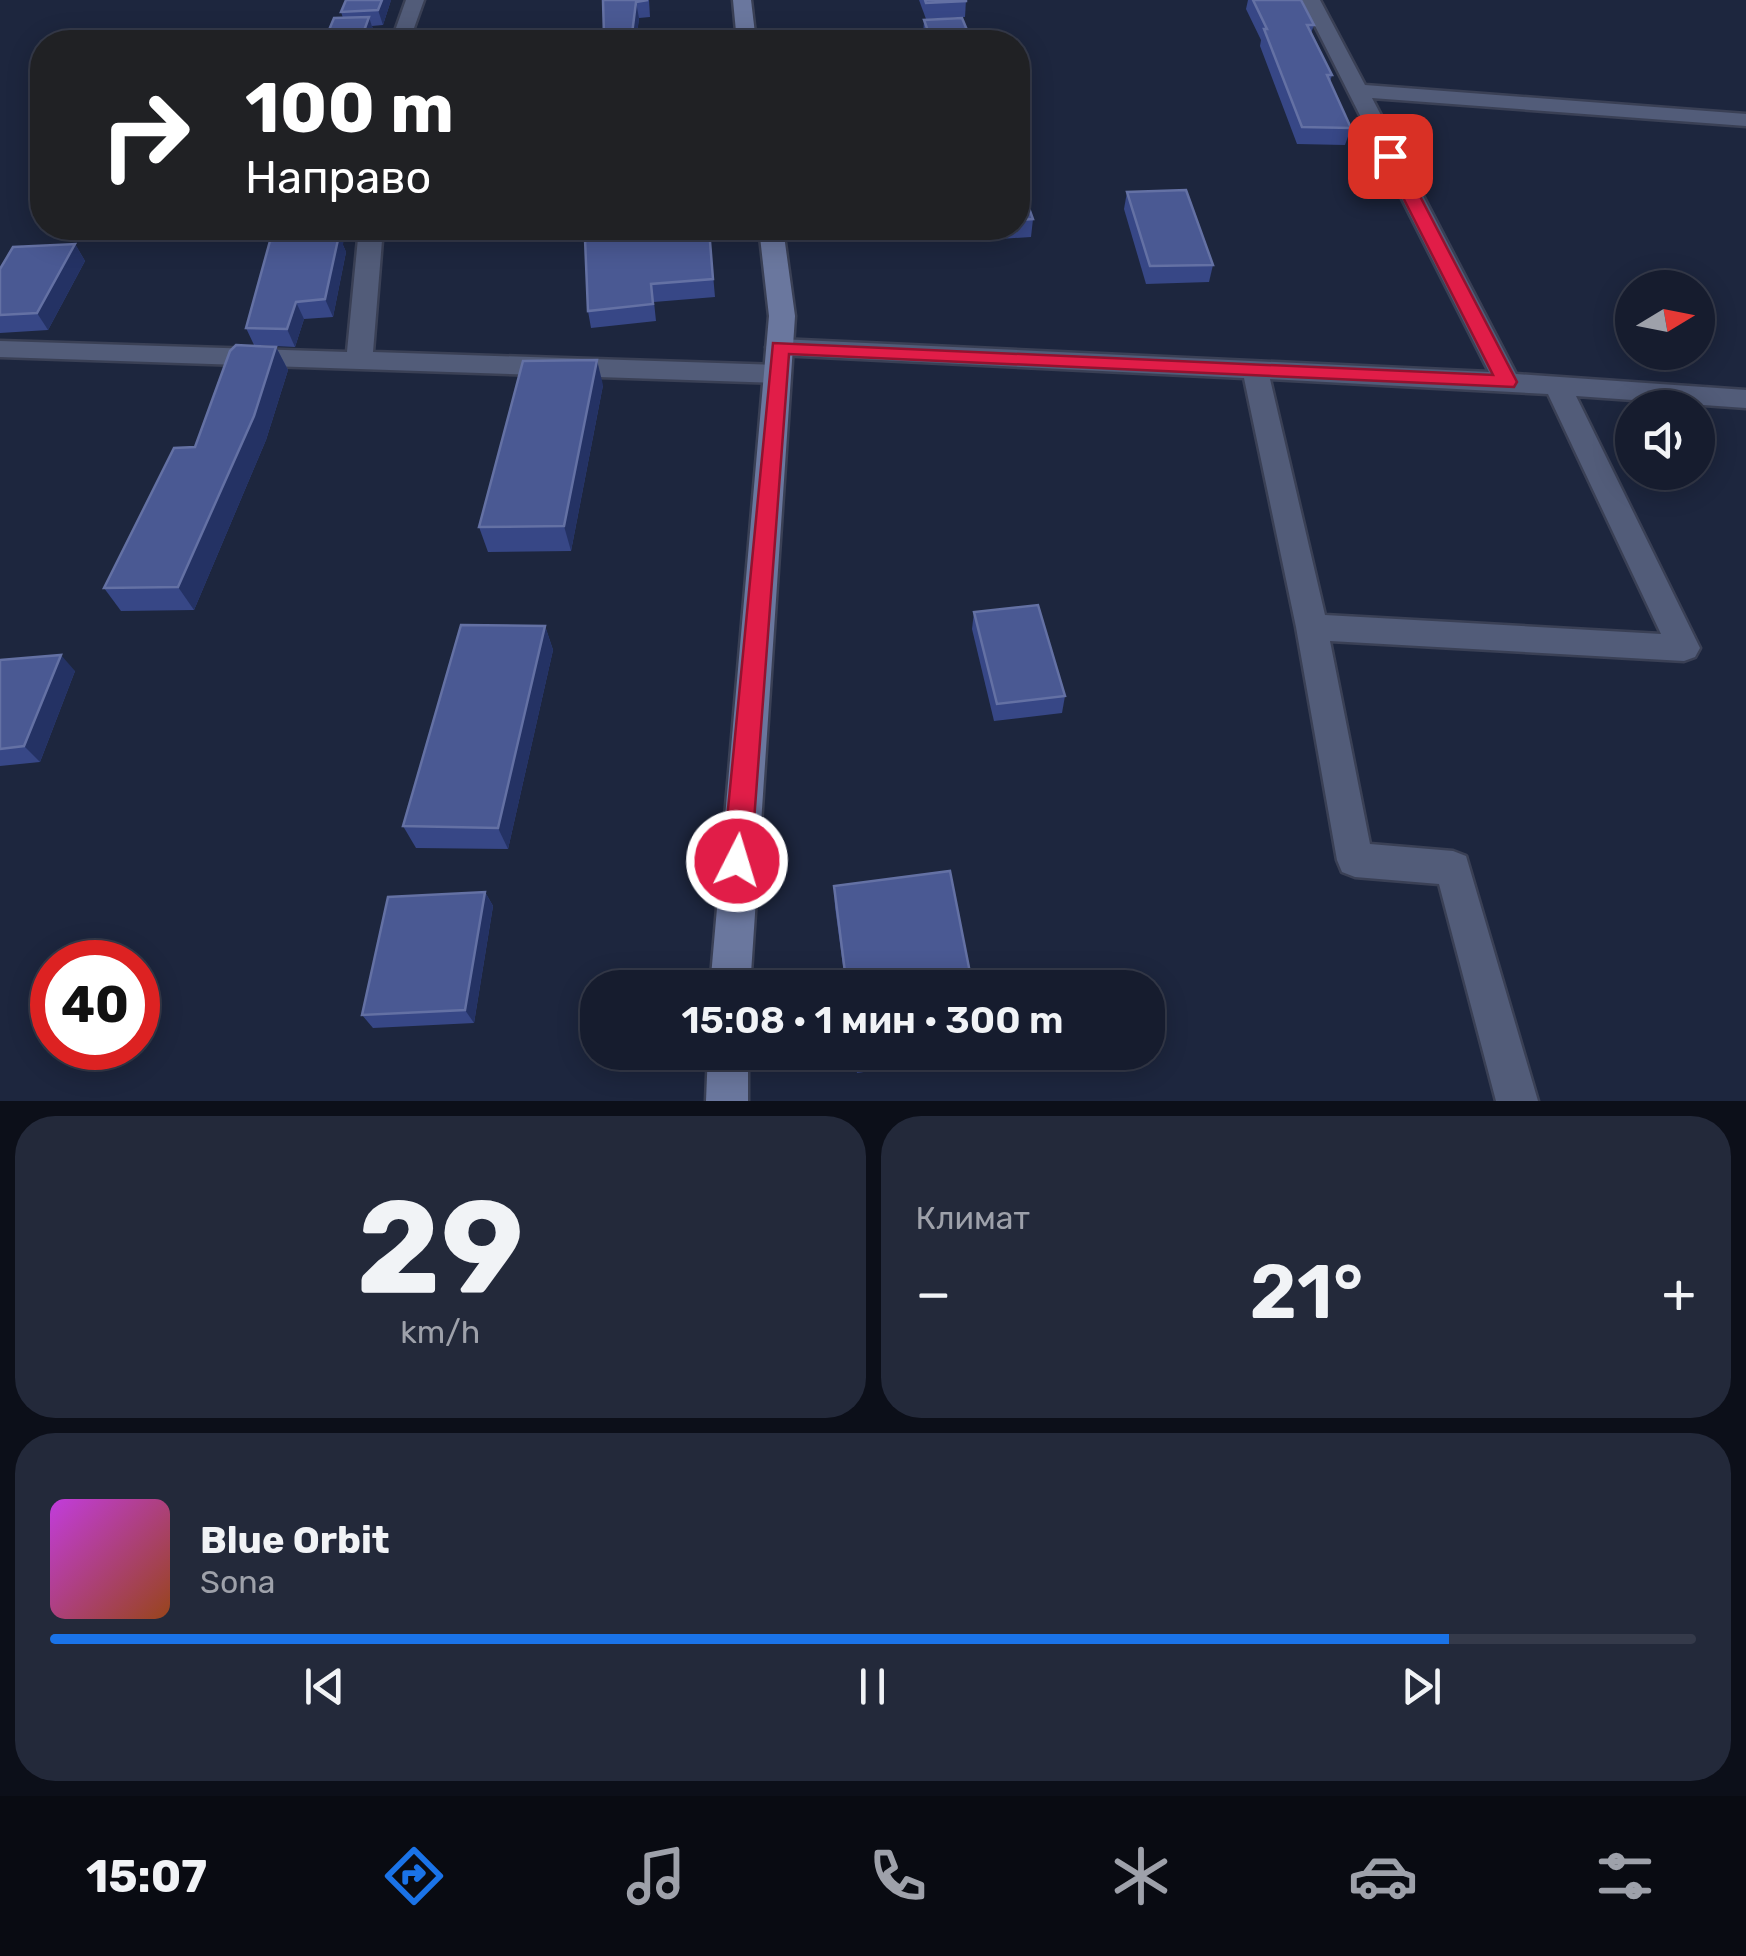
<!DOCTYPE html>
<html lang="ru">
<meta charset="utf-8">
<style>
:root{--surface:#161c2e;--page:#23293a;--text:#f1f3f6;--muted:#9ea1aa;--line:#353a4a;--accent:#1a73e8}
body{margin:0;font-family:Rubik,sans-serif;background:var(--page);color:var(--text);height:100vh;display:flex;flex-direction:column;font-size:38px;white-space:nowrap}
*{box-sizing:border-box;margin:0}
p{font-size:32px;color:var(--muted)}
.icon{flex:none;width:55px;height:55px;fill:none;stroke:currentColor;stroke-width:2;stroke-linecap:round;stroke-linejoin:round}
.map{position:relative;height:1101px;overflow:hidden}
.side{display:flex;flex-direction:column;gap:15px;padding:15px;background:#0c0f19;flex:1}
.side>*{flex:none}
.top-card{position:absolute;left:30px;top:30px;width:1000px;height:210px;border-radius:40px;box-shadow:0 5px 25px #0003,0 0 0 2px var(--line);background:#202124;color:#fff;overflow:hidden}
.needle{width:65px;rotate:80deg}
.tools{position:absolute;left:1615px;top:270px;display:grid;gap:20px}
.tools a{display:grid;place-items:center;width:100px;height:100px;border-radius:50%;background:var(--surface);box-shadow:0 5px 25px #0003,0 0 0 2px var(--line);font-size:50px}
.speed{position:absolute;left:30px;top:940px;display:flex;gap:20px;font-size:50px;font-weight:700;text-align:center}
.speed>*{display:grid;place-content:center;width:130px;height:130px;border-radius:50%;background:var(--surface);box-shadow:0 5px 25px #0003,0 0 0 2px var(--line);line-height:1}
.speed .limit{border:15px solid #d22;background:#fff;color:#111}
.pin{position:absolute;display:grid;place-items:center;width:85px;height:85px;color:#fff;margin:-42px;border-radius:20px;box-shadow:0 5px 15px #0006}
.me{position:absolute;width:110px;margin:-55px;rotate:5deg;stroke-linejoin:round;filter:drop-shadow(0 0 8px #0008)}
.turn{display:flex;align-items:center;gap:35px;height:210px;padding:0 50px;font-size:45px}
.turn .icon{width:130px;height:130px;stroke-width:2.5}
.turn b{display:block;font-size:70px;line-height:85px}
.big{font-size:75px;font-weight:600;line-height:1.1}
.side .card{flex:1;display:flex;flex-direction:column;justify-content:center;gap:15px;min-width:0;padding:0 35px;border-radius:40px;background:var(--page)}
.side .dial{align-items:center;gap:0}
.dial b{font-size:130px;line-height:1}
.song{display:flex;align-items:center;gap:30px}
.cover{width:120px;height:120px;border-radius:15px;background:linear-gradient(135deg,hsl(290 70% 55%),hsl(20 70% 35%))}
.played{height:10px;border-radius:5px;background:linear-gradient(90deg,var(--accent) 85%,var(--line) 85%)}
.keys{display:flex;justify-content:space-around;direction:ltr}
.heat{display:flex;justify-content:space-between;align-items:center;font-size:55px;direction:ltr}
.side .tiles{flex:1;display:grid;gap:15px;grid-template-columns:1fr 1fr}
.card:last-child{grid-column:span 2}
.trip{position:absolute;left:580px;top:970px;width:585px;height:100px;border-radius:40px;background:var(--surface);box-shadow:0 5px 25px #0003,0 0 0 2px var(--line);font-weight:600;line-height:100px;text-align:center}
.tab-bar{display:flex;height:160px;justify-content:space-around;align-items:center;background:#090b12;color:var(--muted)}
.tab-bar .icon{width:70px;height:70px}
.tab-bar .current{color:var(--accent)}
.tab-bar b{font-size:45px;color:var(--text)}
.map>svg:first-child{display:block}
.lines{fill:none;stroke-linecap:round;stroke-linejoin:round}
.street-casing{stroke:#3a4055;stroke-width:5}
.secondary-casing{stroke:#3a4055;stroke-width:5}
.street{fill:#525c79;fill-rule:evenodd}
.secondary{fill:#6a779e;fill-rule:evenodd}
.wall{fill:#374786}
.shaded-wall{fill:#243264}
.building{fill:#4a5993;stroke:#6471a4;stroke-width:2.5}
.route{fill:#e11d48;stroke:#92132f;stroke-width:2.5}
</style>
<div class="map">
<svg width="1746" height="1101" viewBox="0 0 1746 1101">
<rect width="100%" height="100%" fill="#1d263e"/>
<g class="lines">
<g class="street-casing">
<g id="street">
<polygon points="406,0 424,0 409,42 391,42"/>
<path d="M1302,0H1320L1365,85L1746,114V126L1372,98L1516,374L1746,390V408L1576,396L1700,648L1695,657L1684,661L1330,641L1370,844L1453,851L1466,856L1538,1101H1496L1439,884L1355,877L1342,872L1337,860L1296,627L1244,378L779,355L766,347L779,339L1489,372ZM1270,379L1548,394L1661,634L1325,615Z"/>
<polygon points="359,228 383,228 373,352 777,365 786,368 790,374 786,380 777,383 0,357 0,341 347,352"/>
</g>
</g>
<g class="secondary-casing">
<g id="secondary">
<polygon points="733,0 751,0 756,42 737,42"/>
<polygon points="759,228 783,228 795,316 750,988 710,988 769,316"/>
<polygon points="708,1052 748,1052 748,1101 706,1101"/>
</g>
</g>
<use href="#street" class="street"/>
<use href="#secondary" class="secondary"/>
</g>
<g class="wall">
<polygon points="391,0 383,25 372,26 374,33 371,42 324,42 343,18 341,12"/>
<polygon points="603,0 649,0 650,17 639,18 636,42 581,42 604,36"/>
<polygon points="919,0 966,0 965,17 926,19"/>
<polygon points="1248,0 1301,0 1314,25 1311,33 1332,75 1330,82 1351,128 1345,145 1297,144 1260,46 1261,40 1246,9"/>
<polygon points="924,20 972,42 925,42 923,37"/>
<polygon points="1018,178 1033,219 1031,237 970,241 966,228 1018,228"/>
<polygon points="1127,192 1213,265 1209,282 1146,284 1124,209"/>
<polygon points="288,228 344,228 343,245 346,252 333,317 304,319 295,347 254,345 246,328 287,240"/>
<polygon points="709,229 715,297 654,302 656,321 591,328 588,311 595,238"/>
<polygon points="75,244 85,261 48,330 0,333 0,269"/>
<polygon points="276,347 288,370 266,440 194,610 121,611 104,588 195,447"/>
<polygon points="603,385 571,551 488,552 479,527"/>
<polygon points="974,612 1065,696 1062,713 994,721 972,629"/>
<polygon points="545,626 553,650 508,849 416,848 403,826"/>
<polygon points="0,660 75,671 40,762 0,766"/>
<polygon points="834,886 973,988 846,988 835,907"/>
<polygon points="485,892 493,906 474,1023 373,1028 362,1015"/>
<polygon points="854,1052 980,1052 979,1055 857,1073"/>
</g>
<g class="shaded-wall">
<polygon points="382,0 391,0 383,25 378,10"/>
<polygon points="636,2 639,18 636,42 631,42"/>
<polygon points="369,17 374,33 371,42 360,42"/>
<polygon points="336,228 344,228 343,245 346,252 333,317 325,299"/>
<polygon points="75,244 85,261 48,330 37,313"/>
<polygon points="296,302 304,319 295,347 287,329"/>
<polygon points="276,347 288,370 266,440 194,610 178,587"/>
<polygon points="597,360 603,385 571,551 564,526"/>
<polygon points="545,626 553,650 508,849 498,828"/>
<polygon points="61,655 75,671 40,762 24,746"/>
<polygon points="485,892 493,906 474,1023 465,1010"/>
</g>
<g class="building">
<polygon points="346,0 382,0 378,10 341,12"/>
<polygon points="603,0 648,0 636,2 631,42 581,42 582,37 604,36"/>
<polygon points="925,0 966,0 966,1 926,3"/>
<polygon points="1253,0 1301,0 1314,25 1307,25 1332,75 1327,75 1351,128 1302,127 1264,29 1267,29"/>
<polygon points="369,17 360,42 324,42 334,18"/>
<polygon points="962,18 972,42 932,42 924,20"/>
<polygon points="1018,178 1033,219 1018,220"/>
<polygon points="1186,190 1213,265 1150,266 1127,192"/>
<polygon points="288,228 336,228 336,235 339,235 325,299 296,302 287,329 246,328 270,241 287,240"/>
<polygon points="594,228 641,228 641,234 709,229 713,279 651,284 653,304 588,311 585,239 595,238"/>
<polygon points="75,244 37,313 0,315 0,269 13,247"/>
<polygon points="236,345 276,347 254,416 178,587 104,588 174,448 195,447 230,351"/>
<polygon points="597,360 564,526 479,527 523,361"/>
<polygon points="1038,605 1065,696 997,704 974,612"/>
<polygon points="461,625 545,626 498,828 403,826"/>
<polygon points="61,655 24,746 0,749 0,660"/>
<polygon points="950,871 973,988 847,988 834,886"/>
<polygon points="485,892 465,1010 362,1015 388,897"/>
</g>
<polygon class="route" points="1385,152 1399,156 1517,382 1514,387 789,354 751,861 747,870 737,874 727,870 723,861 773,343 1493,375 1382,156"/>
</svg>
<div class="tools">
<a><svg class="needle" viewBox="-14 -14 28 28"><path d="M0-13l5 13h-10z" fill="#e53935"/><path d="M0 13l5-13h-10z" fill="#9ea1aa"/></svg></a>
<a><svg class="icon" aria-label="sound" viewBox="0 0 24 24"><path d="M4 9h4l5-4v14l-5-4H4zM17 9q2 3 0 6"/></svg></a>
</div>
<div class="speed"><div class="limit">40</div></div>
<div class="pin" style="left:1390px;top:156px;background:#d93025"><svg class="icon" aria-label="arrive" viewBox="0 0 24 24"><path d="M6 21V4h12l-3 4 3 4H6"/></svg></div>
<svg class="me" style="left:737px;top:861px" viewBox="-20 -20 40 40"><circle r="17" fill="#e11d48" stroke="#fff" stroke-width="3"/><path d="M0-11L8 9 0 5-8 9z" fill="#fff"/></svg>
<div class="trip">15:08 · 1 мин · 300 m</div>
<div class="top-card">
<div class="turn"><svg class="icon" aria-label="right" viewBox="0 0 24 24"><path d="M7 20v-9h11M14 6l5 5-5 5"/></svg><div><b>100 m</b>Направо</div></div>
</div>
</div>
<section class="side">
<div class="tiles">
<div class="card dial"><b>29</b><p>km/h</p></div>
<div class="card"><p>Климат</p>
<div class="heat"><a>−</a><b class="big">21°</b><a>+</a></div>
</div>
<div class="card">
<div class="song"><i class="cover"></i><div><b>Blue Orbit</b><p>Sona</p></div></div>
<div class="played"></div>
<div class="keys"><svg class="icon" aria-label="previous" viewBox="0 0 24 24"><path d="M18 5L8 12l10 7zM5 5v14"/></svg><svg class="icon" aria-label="pause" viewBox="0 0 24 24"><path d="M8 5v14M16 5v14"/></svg><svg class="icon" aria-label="next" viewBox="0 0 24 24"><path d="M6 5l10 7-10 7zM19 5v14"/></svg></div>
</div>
</div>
</section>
<nav class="tab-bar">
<b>15:07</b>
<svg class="icon current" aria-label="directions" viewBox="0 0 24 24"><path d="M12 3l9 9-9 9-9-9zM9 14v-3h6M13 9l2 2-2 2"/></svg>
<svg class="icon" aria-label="music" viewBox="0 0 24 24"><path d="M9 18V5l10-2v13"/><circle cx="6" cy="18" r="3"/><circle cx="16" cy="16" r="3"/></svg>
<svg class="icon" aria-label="phone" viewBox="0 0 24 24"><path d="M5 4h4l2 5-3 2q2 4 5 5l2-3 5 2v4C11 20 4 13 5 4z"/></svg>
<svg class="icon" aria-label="climate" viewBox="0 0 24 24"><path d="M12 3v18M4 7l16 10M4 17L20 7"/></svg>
<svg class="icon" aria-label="car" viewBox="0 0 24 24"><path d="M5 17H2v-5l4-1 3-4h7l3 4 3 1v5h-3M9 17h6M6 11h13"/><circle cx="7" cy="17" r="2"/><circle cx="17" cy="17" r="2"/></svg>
<svg class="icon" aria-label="filters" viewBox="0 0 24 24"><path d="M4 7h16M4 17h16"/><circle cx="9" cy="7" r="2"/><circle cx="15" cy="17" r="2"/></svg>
</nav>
